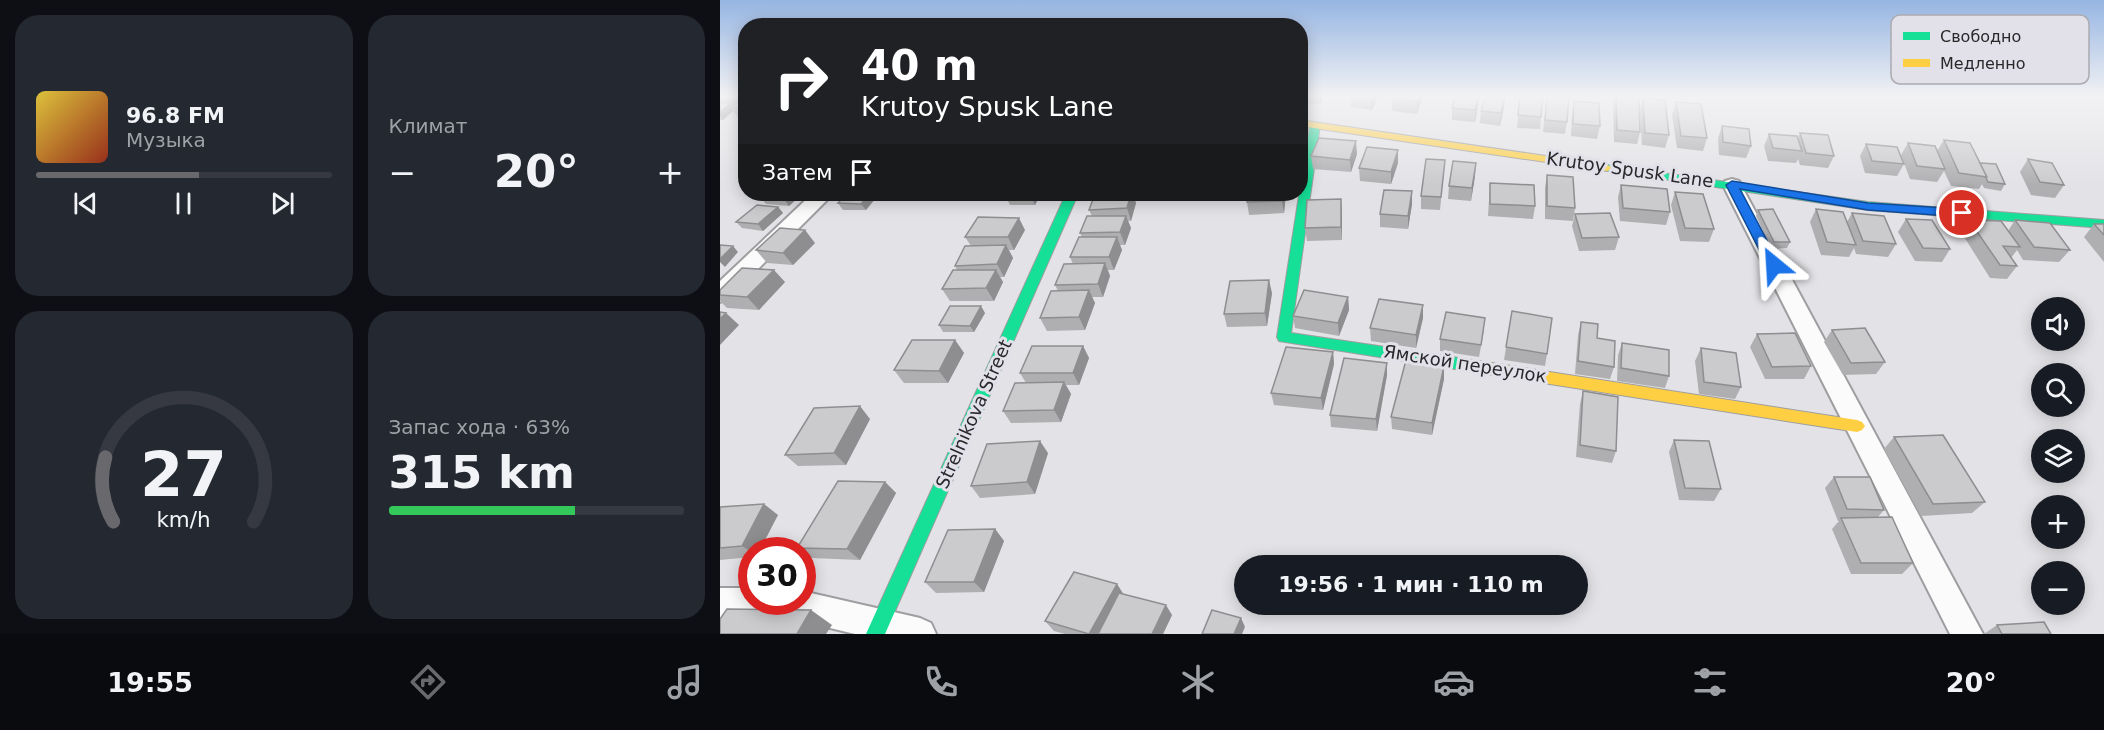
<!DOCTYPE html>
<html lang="ru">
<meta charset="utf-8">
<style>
:root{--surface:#171b24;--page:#242831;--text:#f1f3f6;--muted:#9ea1a6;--line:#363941;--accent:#69696d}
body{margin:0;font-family:"DejaVu Sans",sans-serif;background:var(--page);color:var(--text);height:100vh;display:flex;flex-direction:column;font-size:22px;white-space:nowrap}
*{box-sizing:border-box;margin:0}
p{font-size:20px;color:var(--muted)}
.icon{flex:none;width:33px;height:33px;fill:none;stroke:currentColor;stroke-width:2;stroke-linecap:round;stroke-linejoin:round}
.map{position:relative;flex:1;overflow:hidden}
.panel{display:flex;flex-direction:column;gap:15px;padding:15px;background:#0d0f14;width:720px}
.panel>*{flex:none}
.hud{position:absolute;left:18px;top:18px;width:570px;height:183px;border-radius:24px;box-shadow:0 3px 15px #0003;background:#202124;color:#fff;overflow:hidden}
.controls{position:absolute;left:1311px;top:297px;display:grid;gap:12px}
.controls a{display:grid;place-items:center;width:54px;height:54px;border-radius:50%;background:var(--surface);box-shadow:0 3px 15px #0003;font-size:30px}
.speed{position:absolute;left:18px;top:537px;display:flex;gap:12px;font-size:30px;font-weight:700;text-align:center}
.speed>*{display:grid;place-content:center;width:78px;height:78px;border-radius:50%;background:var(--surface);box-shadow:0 3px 15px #0003;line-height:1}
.speed .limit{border:9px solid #d22;background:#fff;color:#111}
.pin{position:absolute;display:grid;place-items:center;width:51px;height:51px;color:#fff;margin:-26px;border:3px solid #fff;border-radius:50%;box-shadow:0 2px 6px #0007}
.me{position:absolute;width:66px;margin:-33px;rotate:333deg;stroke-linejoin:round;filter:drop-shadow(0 0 4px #0008)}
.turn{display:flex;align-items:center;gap:21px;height:126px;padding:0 24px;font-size:27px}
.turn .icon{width:78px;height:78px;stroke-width:2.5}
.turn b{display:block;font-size:42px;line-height:51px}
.then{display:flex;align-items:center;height:57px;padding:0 24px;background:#0003;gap:12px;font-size:22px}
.big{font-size:45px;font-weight:600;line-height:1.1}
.panel .card{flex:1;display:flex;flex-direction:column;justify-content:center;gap:9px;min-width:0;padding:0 21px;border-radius:24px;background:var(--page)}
.panel .dial{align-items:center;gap:0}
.dial svg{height:156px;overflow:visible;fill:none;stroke:var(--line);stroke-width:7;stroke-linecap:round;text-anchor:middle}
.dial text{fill:var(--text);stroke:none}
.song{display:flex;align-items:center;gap:18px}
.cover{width:72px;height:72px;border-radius:9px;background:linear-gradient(135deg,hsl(50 70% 55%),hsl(10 70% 35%))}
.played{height:6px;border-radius:3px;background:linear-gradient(90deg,var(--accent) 55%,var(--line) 55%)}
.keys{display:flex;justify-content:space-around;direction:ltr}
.heat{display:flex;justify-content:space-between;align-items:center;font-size:33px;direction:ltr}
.charge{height:9px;border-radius:4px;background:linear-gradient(90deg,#34c759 63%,var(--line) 0)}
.panel .tiles{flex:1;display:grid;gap:15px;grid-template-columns:repeat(2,1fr)}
.trip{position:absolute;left:514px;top:555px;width:354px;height:60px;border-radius:30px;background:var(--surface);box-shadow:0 3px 15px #0003;font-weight:600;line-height:60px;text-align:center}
.menu{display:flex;height:96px;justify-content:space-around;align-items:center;background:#090b0e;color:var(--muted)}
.menu .icon{width:42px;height:42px}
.menu .current{color:var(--accent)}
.menu b{font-size:27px;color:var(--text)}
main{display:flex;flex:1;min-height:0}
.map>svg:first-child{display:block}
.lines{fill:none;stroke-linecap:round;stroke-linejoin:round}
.street-casing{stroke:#9e9ea1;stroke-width:4}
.fast-casing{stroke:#9e9ea1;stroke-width:2}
.slow-casing{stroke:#9e9ea1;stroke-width:2}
.street{fill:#fbfbfb;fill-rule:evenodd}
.fast{fill:#16e098;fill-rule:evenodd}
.slow{fill:#ffcf43;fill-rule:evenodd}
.wall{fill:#afafb1}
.shaded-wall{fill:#8e8e90}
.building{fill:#cbcbce;stroke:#8e8e90;stroke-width:1.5}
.route{fill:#1a73e8;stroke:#114b97;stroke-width:1.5}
.labels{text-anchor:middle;stroke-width:6;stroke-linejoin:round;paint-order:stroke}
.street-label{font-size:18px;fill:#28282b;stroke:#e2e1e9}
.key{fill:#e2e1e9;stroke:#aaaab0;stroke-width:1.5}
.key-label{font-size:16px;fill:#28282b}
</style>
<main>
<section class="panel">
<div class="tiles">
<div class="card">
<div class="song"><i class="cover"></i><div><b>96.8 FM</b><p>Музыка</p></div></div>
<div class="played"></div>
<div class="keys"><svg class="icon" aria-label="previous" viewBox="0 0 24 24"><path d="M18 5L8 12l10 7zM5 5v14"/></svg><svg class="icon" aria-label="pause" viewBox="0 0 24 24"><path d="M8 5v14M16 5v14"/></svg><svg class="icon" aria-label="next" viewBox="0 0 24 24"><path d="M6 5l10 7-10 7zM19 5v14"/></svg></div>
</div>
<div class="card"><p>Климат</p>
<div class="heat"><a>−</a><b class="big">20°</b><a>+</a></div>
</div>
<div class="card dial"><svg viewBox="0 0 100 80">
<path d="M14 69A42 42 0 1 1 86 69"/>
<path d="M14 69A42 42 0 0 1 10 36" stroke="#69696d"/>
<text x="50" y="56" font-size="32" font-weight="700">27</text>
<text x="50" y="72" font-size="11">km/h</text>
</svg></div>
<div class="card"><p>Запас хода · 63%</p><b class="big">315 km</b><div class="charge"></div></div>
</div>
</section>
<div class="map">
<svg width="1384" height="634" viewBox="0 0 1384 634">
<rect width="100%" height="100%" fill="#e3e3e7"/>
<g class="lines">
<g class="street-casing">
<g id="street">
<polygon points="1012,179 1019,181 1021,185 1263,634 1230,634 1003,185 1005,181"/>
<polygon points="92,194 113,194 8,299 0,302 0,281"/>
<polygon points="0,588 32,588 32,602 82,602 82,591 200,618 211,623 216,634 135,634 64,617 0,618"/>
</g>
</g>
<g class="fast-casing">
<g id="fast">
<polygon points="595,122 600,125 571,333 766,362 771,364 773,368 771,372 766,374 559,341 557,337 590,125"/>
<polygon points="887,165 1148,202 1384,220 1384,228 1148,210 883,170 881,168"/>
<polygon points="346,194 358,194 165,634 146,634"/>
</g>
</g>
<g class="slow-casing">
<g id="slow">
<polygon points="580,120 887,165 893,168 887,171 580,126"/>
<polygon points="766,362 1137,420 1142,422 1145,426 1142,430 1137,432 766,374 761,372 759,368 761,364"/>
</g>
</g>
<use href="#street" class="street"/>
<use href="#fast" class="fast"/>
<use href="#slow" class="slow"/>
</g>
<g class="wall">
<polygon points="580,96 604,96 600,104 580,102"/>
<polygon points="630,96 658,96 652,110 631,107"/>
<polygon points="703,96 697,114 672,111 672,99"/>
<polygon points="735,96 760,96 755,122 732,120 732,108"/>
<polygon points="765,96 786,96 780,126 760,123 761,111"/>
<polygon points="800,96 821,117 820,129 797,128"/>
<polygon points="827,96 847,122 845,134 823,132"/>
<polygon points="894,96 919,96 920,132 917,144 894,142 893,101"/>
<polygon points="0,97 26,97 26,120 19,119 13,111 3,120 0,120"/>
<polygon points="923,98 949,135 945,148 922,145 920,110"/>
<polygon points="854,101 880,126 877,139 851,136 852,113"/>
<polygon points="956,102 987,138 983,151 957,148 952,115"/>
<polygon points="1002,126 1031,146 1026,158 999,155 998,138"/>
<polygon points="1080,133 1114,156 1108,168 1080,165 1078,159 1076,163 1048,161 1044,146 1049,134 1078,138"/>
<polygon points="1224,140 1260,163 1285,184 1281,191 1264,188 1262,184 1259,189 1231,186 1224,171 1217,182 1190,179 1181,155 1188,143 1217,151"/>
<polygon points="1146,144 1184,164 1177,176 1145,173 1140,156"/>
<polygon points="637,154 631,172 593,169 591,156"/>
<polygon points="1308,159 1344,185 1335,198 1311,195 1300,172"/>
<polygon points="725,160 720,210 701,209 701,196"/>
<polygon points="678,163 671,184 640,181 639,168"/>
<polygon points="827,175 855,208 853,221 825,219 825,188"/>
<polygon points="755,176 751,201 728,199 729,186"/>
<polygon points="770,183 815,206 813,219 768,216"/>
<polygon points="901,185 950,212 946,225 900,221 898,197"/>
<polygon points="955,192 994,229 989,242 960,241 951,205"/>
<polygon points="82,194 69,206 46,204 41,198"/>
<polygon points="159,194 146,210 123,210 118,203"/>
<polygon points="290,194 321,194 315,205 290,205 287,199"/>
<polygon points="375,194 416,194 414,198 416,203 411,221 408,221 411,228 405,245 400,245 402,250 394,270 388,270 390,276 383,297 372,297 375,303 365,330 327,331 320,318 338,291 335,285 353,264 350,257 362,237 360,233 372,216 369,210"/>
<polygon points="528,194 566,194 564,213 529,215 527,202"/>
<polygon points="692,204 688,229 660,227 660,214"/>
<polygon points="58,207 63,213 43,231 22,228 16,222"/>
<polygon points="1096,209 1127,222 1132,213 1176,244 1168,257 1136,254 1134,248 1129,257 1101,255 1090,222"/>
<polygon points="1038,210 1070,242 1067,248 1051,249 1036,216"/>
<polygon points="622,211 622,240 587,241 585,228"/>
<polygon points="855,214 899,237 895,250 859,251 852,226"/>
<polygon points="1186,219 1230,249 1222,262 1195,261 1178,232"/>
<polygon points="1249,220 1288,231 1295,220 1350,250 1339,262 1303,260 1297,250 1291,258 1297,266 1287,279 1270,278 1241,232"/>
<polygon points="1374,224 1384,224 1384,262 1364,237"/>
<polygon points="305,230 294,250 289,250 293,258 284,277 280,277 283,282 274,301 230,301 222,289 237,270 235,266 251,246 245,237"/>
<polygon points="95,243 73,265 47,263 36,250"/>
<polygon points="65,282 39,310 7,308 0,301 0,290"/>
<polygon points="552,293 547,326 507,327 504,314"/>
<polygon points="628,297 629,310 619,336 575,328 573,316"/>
<polygon points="792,311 827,354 825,366 784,360"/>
<polygon points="265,313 254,332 223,332 219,325"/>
<polygon points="703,318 696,348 651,341 650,328"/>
<polygon points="861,322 877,338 894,367 890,379 855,374 858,335"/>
<polygon points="764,330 759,357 720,351 720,339"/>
<polygon points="1112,330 1165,362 1156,374 1123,375 1104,342"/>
<polygon points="1037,334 1091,366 1084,379 1045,379 1030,347"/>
<polygon points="235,340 244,353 228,383 184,383 174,370"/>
<polygon points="902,343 949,376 945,388 897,381 898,355"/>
<polygon points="363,346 369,358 359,385 346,385 351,394 341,422 291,423 283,411 306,383 300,373"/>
<polygon points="981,348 1021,387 1015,399 979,394 975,361"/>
<polygon points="613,352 614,364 603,410 554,405 551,393"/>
<polygon points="667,363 667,375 657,431 611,427 610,415"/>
<polygon points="724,366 724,379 712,435 672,429 671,417"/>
<polygon points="863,391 896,451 892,463 856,457 860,404"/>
<polygon points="150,419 126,465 78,466 65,455"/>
<polygon points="1174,437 1265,502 1252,513 1201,516 1164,449"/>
<polygon points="954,440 1001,489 994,501 959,500 949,452"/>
<polygon points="328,453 315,494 260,498 251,486"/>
<polygon points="1114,477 1164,510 1157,518 1193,563 1182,574 1131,574 1112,529 1119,521 1118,521 1105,488"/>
<polygon points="165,482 176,493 140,560 91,558 82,552 82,550 81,550 77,548"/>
<polygon points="0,507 58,515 32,550 32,557 0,560"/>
<polygon points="275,529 284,541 264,592 216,593 205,582"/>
<polygon points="397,584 403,594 452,615 443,634 345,634 334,631 325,621"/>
<polygon points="1277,625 1331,634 1264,634"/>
</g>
<g class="shaded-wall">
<polygon points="14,96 25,96 14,107 10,101"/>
<polygon points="599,96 604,96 600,104"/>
<polygon points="652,96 658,96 652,110 651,98"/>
<polygon points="699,96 703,96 697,114 697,102"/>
<polygon points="758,96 760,96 759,100 755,122 755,110"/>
<polygon points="785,96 786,96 785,102 780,126 781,113"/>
<polygon points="10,103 12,107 10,107 13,111 3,120 0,116 0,113"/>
<polygon points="636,141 637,154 631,172 630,160"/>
<polygon points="678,150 678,163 671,184 671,172"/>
<polygon points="756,163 755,176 751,201 752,188"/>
<polygon points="692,191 692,204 688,229 688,216"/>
<polygon points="70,194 82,194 69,206 64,199"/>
<polygon points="150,194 159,194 146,210 141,204"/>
<polygon points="315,194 321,194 315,205 312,199"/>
<polygon points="411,194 416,194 414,198 416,203 411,221 407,208"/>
<polygon points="563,194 566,194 564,213 562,201"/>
<polygon points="621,199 622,211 622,240 621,227"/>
<polygon points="58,207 63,213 43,231 38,224"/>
<polygon points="406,216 411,228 405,245 400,232"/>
<polygon points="299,218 305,230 294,250 288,237"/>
<polygon points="85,230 95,243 73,265 63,253"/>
<polygon points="397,237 402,250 394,270 389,257"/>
<polygon points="286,245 293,258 284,277 277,264"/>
<polygon points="13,246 18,252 5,267 0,262 0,259"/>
<polygon points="385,263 390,276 383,297 378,284"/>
<polygon points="54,270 65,282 39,310 27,297"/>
<polygon points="276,270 283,282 274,301 266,288"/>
<polygon points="549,280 552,293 547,326 545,313"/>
<polygon points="369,290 375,303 365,330 359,317"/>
<polygon points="628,297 629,310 619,336 618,323"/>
<polygon points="703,305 703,318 696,348 696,335"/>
<polygon points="261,306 265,313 254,332 250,326"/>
<polygon points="6,313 19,325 0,345 0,319"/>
<polygon points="235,340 244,353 228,383 219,371"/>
<polygon points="363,346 369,358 359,385 353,373"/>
<polygon points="613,352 614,364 603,410 601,398"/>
<polygon points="667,363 667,375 657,431 656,419"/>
<polygon points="724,366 724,379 712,435 712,423"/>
<polygon points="344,382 351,394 341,422 334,410"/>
<polygon points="140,406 150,419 126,465 114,453"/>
<polygon points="320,441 328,453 315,494 307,482"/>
<polygon points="165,482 176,493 140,560 127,549"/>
<polygon points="44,504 58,515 40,550 32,550 32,552 22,546"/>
<polygon points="275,529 284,541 264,592 254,582"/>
<polygon points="397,584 404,595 382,634 369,634"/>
<polygon points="446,605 452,615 443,634 432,634"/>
<polygon points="91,610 112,625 106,634 77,634"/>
<polygon points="521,618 525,627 522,634 514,634"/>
</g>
<g class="building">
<polygon points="14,96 10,101 0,101 0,96"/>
<polygon points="673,96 699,96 697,102 672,99"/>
<polygon points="735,96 758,96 755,110 732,108"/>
<polygon points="765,96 785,96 781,113 761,111"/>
<polygon points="800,96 823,96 821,117 798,115"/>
<polygon points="827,96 849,96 847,122 825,120"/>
<polygon points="896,96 919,96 920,132 897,130"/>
<polygon points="26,97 26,109 10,107"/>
<polygon points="923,98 945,100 949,135 925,133"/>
<polygon points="854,101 879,103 880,126 853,124"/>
<polygon points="956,102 981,104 987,138 961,136"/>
<polygon points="0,103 10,103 0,113"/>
<polygon points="1002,126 1029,129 1031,146 1003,142"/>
<polygon points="1080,133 1108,135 1114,156 1086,153"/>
<polygon points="1049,134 1077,136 1082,151 1053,148"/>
<polygon points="599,138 636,141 630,160 591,156"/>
<polygon points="1224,140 1250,143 1267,177 1239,173"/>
<polygon points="1188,143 1215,146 1225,169 1197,166"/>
<polygon points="1146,144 1177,147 1184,164 1152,161"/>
<polygon points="647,147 678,150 671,172 639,168"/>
<polygon points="706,159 725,160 721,197 701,196"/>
<polygon points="1308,159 1332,163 1344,185 1320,182"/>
<polygon points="733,161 756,163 752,188 729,186"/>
<polygon points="1260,163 1276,164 1285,184 1268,182 1266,178 1267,177"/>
<polygon points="827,175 853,177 855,208 827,206"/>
<polygon points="770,183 814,185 815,206 770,204"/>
<polygon points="901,185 947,189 950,212 903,208"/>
<polygon points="664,190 692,191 688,216 660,214"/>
<polygon points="955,192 983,194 994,229 965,228"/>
<polygon points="46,194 70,194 64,199 41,198"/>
<polygon points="127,194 150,194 141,204 118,203"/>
<polygon points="290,194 315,194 312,199 287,199"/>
<polygon points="375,194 411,194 407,208 369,210"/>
<polygon points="528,194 563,194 562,201 527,202"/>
<polygon points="621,199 621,227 585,228 587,200"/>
<polygon points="37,205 58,207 38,224 16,222"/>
<polygon points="1053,209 1070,242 1054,242 1038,210"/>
<polygon points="1096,209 1123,212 1136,245 1107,242"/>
<polygon points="890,213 899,237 862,238 855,214"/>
<polygon points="1132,213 1164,216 1176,244 1143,241"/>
<polygon points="367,216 406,216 400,232 360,233"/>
<polygon points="258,217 299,218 288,237 245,237"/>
<polygon points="1186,219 1212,220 1230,249 1203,248"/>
<polygon points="1249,220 1281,221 1300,247 1283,246 1297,266 1280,265"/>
<polygon points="1295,220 1330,223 1350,250 1314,247"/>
<polygon points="1374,224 1384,224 1384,235"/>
<polygon points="60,228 85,230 63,253 36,250"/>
<polygon points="359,237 397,237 389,257 350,257"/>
<polygon points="0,245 13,246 0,259"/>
<polygon points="286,245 277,264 235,266 245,246"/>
<polygon points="385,263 378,284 335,285 344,264"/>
<polygon points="22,268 54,270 27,297 0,295 0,290"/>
<polygon points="233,270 276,270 266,288 222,289"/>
<polygon points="549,280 545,313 504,314 510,281"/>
<polygon points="369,290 359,317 320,318 331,291"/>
<polygon points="584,290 628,297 618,323 573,316"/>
<polygon points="659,299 703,305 696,335 650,328"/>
<polygon points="230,306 261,306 250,326 219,325"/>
<polygon points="792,311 832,318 827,354 786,347"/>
<polygon points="0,312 6,313 0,319"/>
<polygon points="726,312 765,318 761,345 720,339"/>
<polygon points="861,322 878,324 877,338 895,341 894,367 858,361"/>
<polygon points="1145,328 1165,362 1131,363 1112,330"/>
<polygon points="1075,333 1091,366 1052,367 1037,334"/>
<polygon points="192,340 235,340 219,371 174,370"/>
<polygon points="902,343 949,350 949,376 901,368"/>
<polygon points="312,346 363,346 353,373 300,373"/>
<polygon points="566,347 613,352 601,398 551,393"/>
<polygon points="981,348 1016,353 1021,387 984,382"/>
<polygon points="624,358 667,363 656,419 610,415"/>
<polygon points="686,360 724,366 712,423 671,417"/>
<polygon points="344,382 334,410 283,411 295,383"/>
<polygon points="863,391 898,397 896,451 860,445"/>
<polygon points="140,406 114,453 65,455 94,408"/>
<polygon points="1223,435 1265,502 1213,504 1174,437"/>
<polygon points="954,440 989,441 1001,489 965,488"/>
<polygon points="320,441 307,482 251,486 267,444"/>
<polygon points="1114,477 1150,477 1164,510 1127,509"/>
<polygon points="118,481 165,482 127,549 77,548"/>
<polygon points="44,504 22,546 0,548 0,507"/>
<polygon points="1172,517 1193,563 1141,563 1121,518"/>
<polygon points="275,529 254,582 205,582 228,530"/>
<polygon points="354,572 397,584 369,634 325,621"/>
<polygon points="399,593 446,605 432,634 378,634"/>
<polygon points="7,609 91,610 77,634 0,634 0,619"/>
<polygon points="492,610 521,618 514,634 482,634"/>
<polygon points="1324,622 1331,634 1282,634 1277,625"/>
</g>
<linearGradient id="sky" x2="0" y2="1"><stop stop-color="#96b5e2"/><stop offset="0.52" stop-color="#f2f2f4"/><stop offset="1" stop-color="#f2f2f4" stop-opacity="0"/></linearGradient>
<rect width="1384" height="185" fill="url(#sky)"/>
<polygon class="route" points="1012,181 1148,203 1242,209 1248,213 1242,217 1148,210 1020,189 1060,265 1054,269 1047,265 1006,185"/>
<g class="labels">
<g class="street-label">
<text transform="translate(910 170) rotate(8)" y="6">Krutoy Spusk Lane</text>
<text transform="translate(745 364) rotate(9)" y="6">Ямской переулок</text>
<text transform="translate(254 414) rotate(-66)" y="6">Strelnikova Street</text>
</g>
</g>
<rect x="1171" y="15" width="198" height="69" rx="9" class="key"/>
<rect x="1183" y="32" width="27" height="8" fill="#16e098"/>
<rect x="1183" y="59" width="27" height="8" fill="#ffcf43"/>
<g class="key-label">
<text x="1220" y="42">Свободно</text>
<text x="1220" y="69">Медленно</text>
</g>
</svg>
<div class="controls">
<a><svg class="icon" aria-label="sound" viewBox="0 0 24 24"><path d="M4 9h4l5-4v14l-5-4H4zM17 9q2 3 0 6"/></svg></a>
<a><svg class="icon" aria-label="search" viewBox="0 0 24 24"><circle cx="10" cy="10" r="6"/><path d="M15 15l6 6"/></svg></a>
<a><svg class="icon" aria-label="layers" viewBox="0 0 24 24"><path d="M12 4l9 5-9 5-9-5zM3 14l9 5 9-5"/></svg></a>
<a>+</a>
<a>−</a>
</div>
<div class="speed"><div class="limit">30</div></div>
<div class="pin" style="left:1242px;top:213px;background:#d93025"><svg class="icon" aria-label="arrive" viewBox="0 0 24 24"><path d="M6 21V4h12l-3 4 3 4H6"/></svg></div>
<svg class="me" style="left:1054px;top:265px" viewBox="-20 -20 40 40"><path d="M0-17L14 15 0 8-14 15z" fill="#1a73e8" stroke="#fff" stroke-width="4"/></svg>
<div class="trip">19:56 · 1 мин · 110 m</div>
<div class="hud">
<div class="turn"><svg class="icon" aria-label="right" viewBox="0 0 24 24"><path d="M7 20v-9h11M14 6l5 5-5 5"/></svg><div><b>40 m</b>Krutoy Spusk Lane</div></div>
<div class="then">Затем<svg class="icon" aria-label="arrive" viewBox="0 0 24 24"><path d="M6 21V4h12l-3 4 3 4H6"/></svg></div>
</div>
</div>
</main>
<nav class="menu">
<b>19:55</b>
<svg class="icon current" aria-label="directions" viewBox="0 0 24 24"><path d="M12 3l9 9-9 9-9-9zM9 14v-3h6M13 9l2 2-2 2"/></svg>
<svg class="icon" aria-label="music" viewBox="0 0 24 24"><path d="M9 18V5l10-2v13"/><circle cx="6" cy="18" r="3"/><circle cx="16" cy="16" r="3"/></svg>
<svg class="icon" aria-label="phone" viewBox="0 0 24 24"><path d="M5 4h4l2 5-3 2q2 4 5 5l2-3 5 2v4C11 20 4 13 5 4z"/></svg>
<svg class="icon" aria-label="climate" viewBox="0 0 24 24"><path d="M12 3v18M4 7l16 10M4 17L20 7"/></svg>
<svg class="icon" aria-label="car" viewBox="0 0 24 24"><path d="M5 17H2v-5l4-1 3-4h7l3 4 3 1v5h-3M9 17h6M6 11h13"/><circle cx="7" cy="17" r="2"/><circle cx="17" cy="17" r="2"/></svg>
<svg class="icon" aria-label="filters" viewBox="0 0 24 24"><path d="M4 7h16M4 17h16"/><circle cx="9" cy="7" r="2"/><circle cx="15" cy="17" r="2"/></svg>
<b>20°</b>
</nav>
